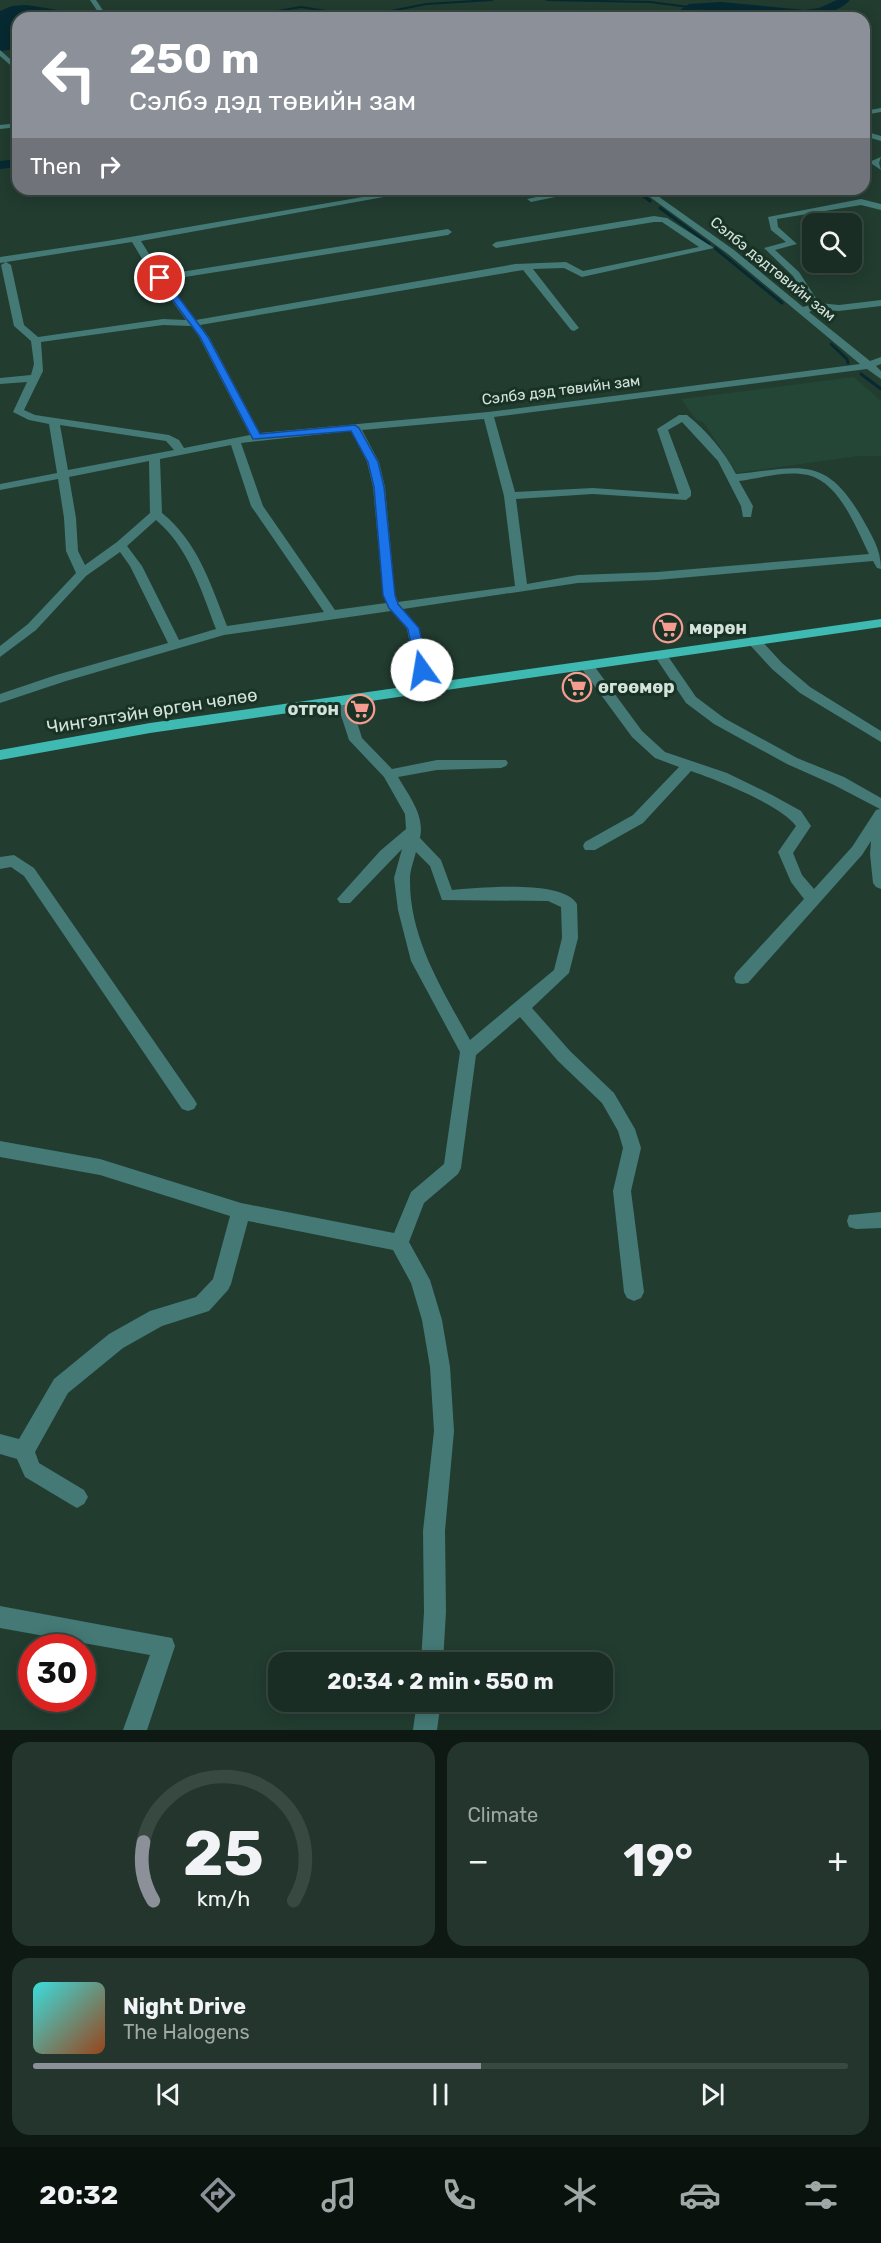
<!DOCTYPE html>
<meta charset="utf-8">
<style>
:root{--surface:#1a2d24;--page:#23352c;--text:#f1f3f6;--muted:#9fa8a6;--line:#384941;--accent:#8c9099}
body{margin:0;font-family:Rubik,sans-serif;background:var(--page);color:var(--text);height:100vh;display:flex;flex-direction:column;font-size:22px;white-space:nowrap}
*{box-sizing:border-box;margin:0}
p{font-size:20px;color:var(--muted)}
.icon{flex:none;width:33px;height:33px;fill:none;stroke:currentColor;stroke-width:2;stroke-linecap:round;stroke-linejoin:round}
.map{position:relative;height:1730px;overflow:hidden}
.sheet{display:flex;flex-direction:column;gap:12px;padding:12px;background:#0e1914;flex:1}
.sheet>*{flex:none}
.top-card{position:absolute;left:12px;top:12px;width:858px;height:183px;border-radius:18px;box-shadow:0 3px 15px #0003,0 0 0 2px var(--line);background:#8c9099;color:#fff;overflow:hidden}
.controls{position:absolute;left:802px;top:213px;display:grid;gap:12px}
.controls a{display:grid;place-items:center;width:60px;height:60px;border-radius:12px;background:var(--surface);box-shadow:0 3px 15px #0003,0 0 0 2px var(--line);font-size:30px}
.speed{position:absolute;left:18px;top:1634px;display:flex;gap:12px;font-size:30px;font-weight:700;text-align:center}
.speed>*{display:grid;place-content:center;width:78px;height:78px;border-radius:50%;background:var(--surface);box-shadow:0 3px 15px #0003,0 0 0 2px var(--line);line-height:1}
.speed .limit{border:9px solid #d22;background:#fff;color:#111}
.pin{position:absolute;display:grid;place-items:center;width:51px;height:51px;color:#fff;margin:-26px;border:3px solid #fff;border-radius:50%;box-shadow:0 2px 6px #0007}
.me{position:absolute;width:66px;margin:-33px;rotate:347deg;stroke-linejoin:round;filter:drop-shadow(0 0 4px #0008)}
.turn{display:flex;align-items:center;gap:21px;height:126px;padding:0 18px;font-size:27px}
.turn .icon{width:78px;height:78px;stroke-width:2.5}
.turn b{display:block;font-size:42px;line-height:51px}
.then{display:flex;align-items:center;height:57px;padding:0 18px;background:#0003;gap:12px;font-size:22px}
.big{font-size:45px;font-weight:700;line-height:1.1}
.sheet .card{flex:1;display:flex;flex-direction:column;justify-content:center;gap:9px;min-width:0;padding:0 21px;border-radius:18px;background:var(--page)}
.sheet .dial{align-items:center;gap:0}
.dial svg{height:156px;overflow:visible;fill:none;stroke:var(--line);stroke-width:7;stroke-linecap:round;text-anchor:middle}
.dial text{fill:var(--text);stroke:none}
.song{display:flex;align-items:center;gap:18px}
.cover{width:72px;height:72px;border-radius:9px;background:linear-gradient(135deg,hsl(180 70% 55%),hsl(20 70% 35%))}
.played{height:6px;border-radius:3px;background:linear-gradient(90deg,var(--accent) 55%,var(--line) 55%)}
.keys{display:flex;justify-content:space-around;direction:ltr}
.heat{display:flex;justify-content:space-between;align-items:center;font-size:33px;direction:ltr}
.sheet .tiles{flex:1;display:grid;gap:12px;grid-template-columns:1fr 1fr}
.card:last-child{grid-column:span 2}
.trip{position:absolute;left:268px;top:1652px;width:345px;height:60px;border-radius:18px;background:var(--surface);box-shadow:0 3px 15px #0003,0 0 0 2px var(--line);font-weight:700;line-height:60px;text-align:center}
.dock{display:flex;height:96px;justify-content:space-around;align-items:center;background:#0a120e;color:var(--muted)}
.dock .icon{width:42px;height:42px}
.dock .on{color:var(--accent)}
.dock b{font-size:27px;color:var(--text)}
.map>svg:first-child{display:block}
.built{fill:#244636}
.water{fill:#072931}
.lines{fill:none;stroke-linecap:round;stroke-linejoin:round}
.stream-far1{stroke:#072931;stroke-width:2}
.stream{stroke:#072931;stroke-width:3}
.river{fill:#072931;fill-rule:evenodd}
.minor{fill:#447975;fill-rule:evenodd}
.major{fill:#3ebab2;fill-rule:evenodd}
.route{fill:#1a73e8;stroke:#114b97;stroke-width:1.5}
.labels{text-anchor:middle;stroke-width:6;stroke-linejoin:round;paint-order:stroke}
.far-street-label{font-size:15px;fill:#d3e2da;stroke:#183226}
.poi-label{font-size:18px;font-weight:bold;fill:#d3e2da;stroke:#183226;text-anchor:start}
.street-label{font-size:18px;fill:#d3e2da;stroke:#183226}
</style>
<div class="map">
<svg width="881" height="1730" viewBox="0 0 881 1730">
<rect width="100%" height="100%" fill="#223c30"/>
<polygon class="built" points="854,377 881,401 881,456 858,456 737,473 704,423 696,419 681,399"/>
<polygon class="water" points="27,5 64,11 73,17 18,18 18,49 0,51 0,11 12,6"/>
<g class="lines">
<g class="stream-far1">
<polyline points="547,0 650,2 689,7"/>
<polyline points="151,18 194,12 272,12 301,7 338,13 349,11 381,13 426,4 492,0"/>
<polyline points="634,189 643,196"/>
</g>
<g class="stream">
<polyline points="641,194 650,201"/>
<polyline points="660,208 709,244"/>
<polyline points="715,248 782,303"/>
<polyline points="831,344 847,359 848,363"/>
<polyline points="861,374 881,389"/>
</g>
<g class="river">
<path d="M837,0H850C821,32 734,7 692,10L684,18H669L689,4L721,2L805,10L819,8Z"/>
<polygon points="18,159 18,167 0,169 0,161"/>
</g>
<g class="minor">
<polygon points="90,0 96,0 108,18 102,18"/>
<polygon points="173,16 185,18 170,18"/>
<polygon points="0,50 18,66 18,72 0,56"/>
<polygon points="881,108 881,112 864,115 864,111"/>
<polygon points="18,123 18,127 0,129 0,125"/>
<polygon points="864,131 881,136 881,141 864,136"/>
<polygon points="881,157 879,163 881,170 869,162"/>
<path d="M409,189H428L141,241L162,275L448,229L452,232L448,235L166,280L196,320L515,264L566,262L583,271L699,247L662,222H654L496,248L492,245L496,242L654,216L667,218L714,248L582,277L564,268L533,269L579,328L574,331L571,330L523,270L200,325L209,337L260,433L488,412L860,364L728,254L639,189H648L734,250L803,307L810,305L793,276L764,248L786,242L771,230L768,217L861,199L881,204V210L861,205L777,219L778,227L797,244L775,250L799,272L819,303L839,305L881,300V306L839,311L816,309L809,312L870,361L881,357V364L876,366L881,371V379L867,369L494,417L515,492L593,488L679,494L657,429L679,415H687C707,431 724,451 736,474C799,468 825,453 862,518C871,534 881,549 881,569L877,568L873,561L657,580L578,583L403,609L419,628L429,670L422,674L415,670L407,629L391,611L224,635L66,681L0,703V694L56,675L168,643L130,566L120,552L86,576L36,630L0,657V646L28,624L76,573L66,551L64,518L58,479L0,490V484L57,473L49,424L29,420L13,412L27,382L0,384V378L31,375L34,364L31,341L14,326L1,265L6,262L11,265L24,325L38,337L163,319L186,320L147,267L132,242L0,263V257L107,241ZM163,325L191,326L199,337L250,435L184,448L179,440L169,435L35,415L24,410L43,371L41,342ZM484,419L504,496L515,586L398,602L395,595L385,487L379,462L362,430ZM682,422L718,461L741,506L743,517H751L753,506L739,481C761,478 787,470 808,475C840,483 856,528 869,554L657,572L578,575L527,584L516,499L593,494L686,500L691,496V491L668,430ZM60,425L166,441L174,450L68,470ZM351,431L367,462L373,487L383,595L386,603L335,610L263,506L241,443ZM231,445L251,506L324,612L227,626C211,585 198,542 162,513L160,459ZM149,461L150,513L117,542L85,565L78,551L76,518L69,477ZM156,520C189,548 201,590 216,629L179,640L142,566L127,546Z"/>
<polygon points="575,189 594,189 531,202 527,199"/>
<polygon points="754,637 759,638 782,663 810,687 881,731 881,742 800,693 772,669 749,644 748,641 749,638"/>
<path d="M660,651L665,652L696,697L724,718L797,758L844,777L881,798V889L876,887L873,883L870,854L871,841L862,855L748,983L742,984L736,983L734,978L736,973L804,899L791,882L778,852L796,826C781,805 717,780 691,771L643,823L595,850H585L583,846L585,842L633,815L679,767L655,758L632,737L582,669L580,666L582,663H592L642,731L665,752L727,773L772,795L801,811L811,826L793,853L802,875L814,889L852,847L876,810L880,809L834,785L787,764L714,724L686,703L654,655Z"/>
<path d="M343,696L350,700L362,738L392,769L437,760H506L508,763L506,766L501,768L437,770L398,777C409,796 425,815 420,838L441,860L452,890C478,888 563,879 577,904L578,938L569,973L532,1008L570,1051L614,1093L635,1129L641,1148L631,1191L644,1292L641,1298L634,1301L627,1298L624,1292L613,1191L623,1148L618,1131L602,1103L558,1061L520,1017L476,1055L461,1168L458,1174L424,1203L409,1242L430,1280L442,1320L450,1367L454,1431L445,1531L446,1612L443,1662H421L424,1612L423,1531L434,1431L430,1367L422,1320L411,1283L393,1250L248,1221L231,1284L228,1290L209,1311L162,1326L123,1348L68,1393L35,1452L39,1463L84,1490L88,1497L84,1504L77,1508L70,1504L25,1477L17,1459L0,1454V1434L19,1439L54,1379L109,1334L150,1311L196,1297L213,1279L230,1216L100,1175L0,1157V1141L100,1159L241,1203L394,1233L411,1192L444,1164L460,1052L411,961L398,910L394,878L402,849L350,903H340L337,899L380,851L406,829L405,814L384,777L349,740L336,700ZM416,852L430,866L442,900L548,901L561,907L562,938L554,970L470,1040C443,991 409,938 410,879C410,870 414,860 416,852Z"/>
<polygon points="14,855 34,868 194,1099 197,1104 194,1109 188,1111 182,1109 24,876 11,867 0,869 0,857"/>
<polygon points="881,1212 881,1228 856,1229 849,1227 847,1221 849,1215"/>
<polygon points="0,1606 172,1638 175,1646 147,1730 123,1730 150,1655 0,1628"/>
<polygon points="417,1701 441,1701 437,1730 413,1730"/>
</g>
<polygon class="major" points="881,619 881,627 150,733 0,760 0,750 150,723"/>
</g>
<polygon class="route" points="157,276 163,276 208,337 260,434 355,425 359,428 378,462 384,487 395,595 398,604 419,628 428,670 427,673 418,673 416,670 408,629 389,608 383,595 374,487 368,462 351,431 253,439 200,337 157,279"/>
<defs>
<g id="supermarket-ring" transform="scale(1.5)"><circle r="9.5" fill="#183226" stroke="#f59c90" stroke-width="1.5"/><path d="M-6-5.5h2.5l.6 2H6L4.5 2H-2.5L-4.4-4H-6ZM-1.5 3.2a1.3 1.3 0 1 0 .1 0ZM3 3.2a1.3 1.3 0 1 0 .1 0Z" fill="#f59c90"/></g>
</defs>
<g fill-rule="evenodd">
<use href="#supermarket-ring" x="668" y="628"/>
<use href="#supermarket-ring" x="577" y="687"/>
<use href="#supermarket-ring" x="360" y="709"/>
</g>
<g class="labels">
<g class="far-street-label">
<text transform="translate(773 269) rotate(39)" y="5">Сэлбэ дэдтөвийн зам</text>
<text transform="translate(561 390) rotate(-7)" y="5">Сэлбэ дэд төвийн зам</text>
</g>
<g class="poi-label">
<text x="689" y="634">мөрөн</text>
<text x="598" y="693">өгөөмөр</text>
<text x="339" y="715" text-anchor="end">отгон</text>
</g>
<g class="street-label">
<text transform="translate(152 711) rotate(-9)" y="6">Чингэлтэйн өргөн чөлөө</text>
</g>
</g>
</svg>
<div class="controls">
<a><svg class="icon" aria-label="search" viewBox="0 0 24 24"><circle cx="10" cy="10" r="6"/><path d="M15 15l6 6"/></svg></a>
</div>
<div class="speed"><div class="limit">30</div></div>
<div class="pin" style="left:160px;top:278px;background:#d93025"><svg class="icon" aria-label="arrive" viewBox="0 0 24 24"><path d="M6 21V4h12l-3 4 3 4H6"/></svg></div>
<svg class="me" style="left:422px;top:670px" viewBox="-20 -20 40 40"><circle r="19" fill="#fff"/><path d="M0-13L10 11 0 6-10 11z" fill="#1a73e8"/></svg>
<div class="trip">20:34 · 2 min · 550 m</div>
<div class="top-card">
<div class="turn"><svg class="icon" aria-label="left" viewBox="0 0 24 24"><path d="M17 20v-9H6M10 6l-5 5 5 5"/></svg><div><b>250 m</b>Сэлбэ дэд төвийн зам</div></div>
<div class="then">Then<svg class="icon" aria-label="right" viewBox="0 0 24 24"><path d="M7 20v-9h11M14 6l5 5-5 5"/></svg></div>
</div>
</div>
<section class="sheet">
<div class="tiles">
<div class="card dial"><svg viewBox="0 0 100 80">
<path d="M14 69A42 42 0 1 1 86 69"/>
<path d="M14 69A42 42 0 0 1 9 39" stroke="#8c9099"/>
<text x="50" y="56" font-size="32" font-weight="700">25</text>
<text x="50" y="72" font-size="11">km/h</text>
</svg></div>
<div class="card"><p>Climate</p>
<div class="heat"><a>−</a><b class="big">19°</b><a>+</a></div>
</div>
<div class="card">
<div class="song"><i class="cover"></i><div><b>Night Drive</b><p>The Halogens</p></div></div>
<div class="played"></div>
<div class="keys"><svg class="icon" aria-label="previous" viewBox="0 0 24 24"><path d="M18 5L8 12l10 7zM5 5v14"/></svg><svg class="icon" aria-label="pause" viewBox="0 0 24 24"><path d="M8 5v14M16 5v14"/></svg><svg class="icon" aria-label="next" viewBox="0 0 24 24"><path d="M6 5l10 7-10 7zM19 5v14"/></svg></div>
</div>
</div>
</section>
<nav class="dock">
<b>20:32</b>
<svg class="icon on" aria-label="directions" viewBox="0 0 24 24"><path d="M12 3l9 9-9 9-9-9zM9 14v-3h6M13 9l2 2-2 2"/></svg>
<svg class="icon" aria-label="music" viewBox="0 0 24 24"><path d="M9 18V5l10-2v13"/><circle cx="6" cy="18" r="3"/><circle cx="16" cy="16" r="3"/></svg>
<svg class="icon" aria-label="phone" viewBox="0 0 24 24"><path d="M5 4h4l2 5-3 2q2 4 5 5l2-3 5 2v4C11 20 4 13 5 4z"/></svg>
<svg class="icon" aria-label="climate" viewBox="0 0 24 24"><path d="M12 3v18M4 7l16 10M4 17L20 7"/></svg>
<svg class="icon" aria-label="car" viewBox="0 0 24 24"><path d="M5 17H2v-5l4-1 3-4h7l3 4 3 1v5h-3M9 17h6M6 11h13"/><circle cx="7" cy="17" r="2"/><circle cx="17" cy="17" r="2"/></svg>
<svg class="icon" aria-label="filters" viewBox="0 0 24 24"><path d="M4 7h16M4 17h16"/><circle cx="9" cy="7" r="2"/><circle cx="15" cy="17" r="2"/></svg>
</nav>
